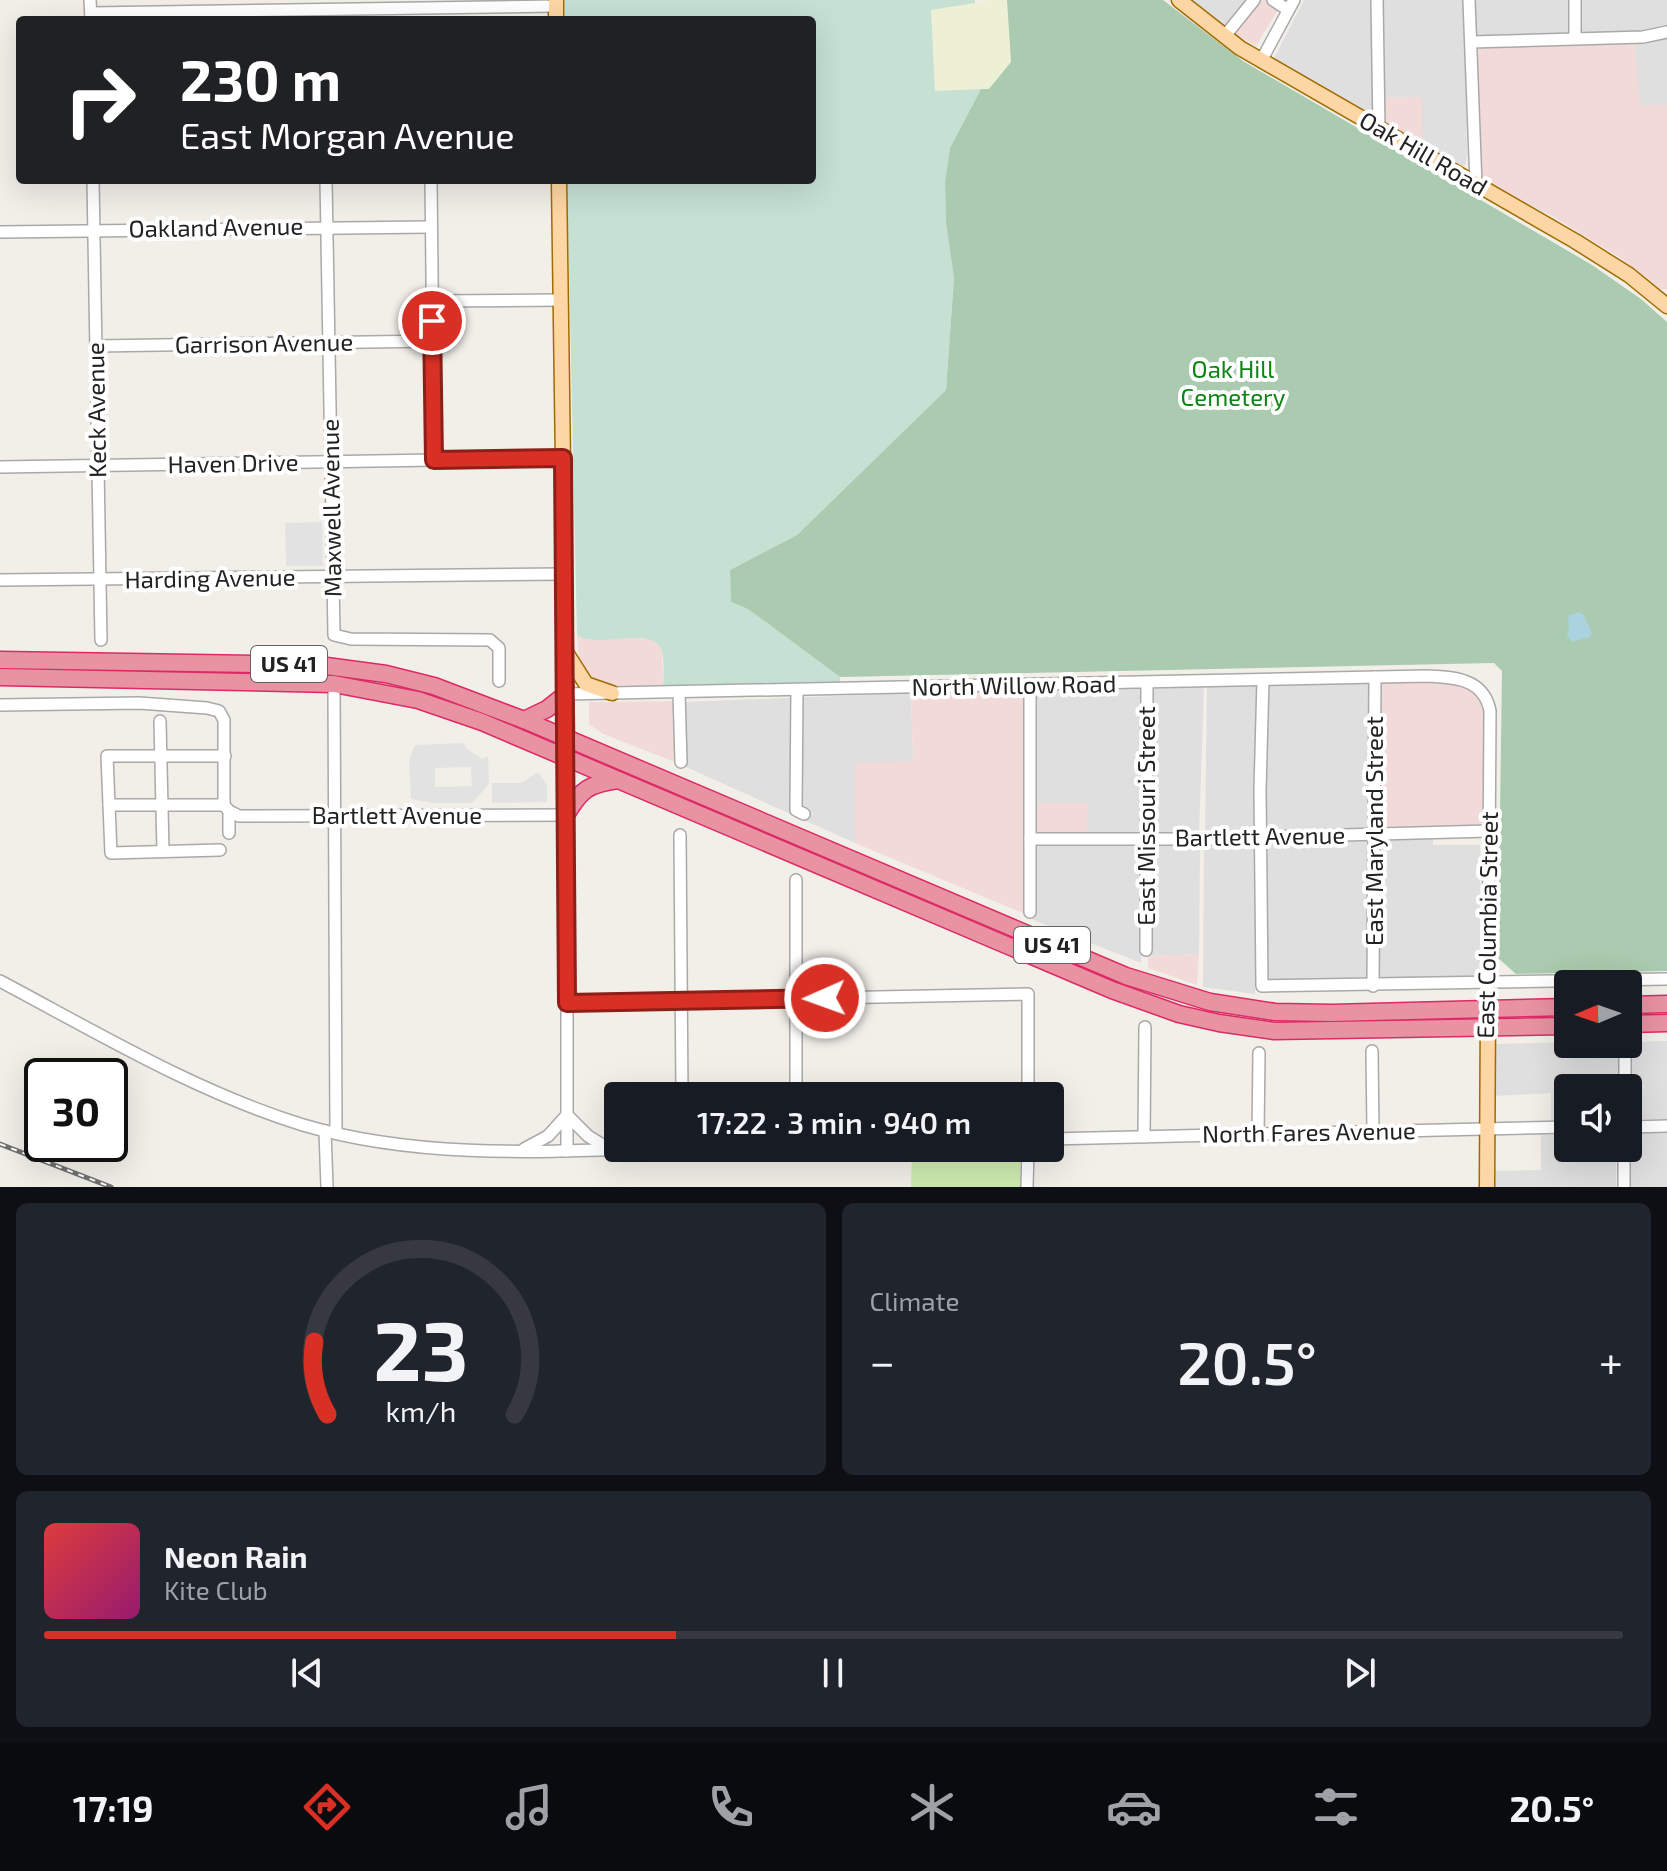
<!DOCTYPE html>
<meta charset="utf-8">
<style>
:root{--surface:#171b24;--page:#20242c;--text:#f1f3f6;--muted:#9ea1a6;--line:#363941;--accent:#d93025}
body{margin:0;font-family:"Exo 2",sans-serif;background:var(--page);color:var(--text);height:100vh;display:flex;flex-direction:column;font-size:30px;white-space:nowrap}
*{box-sizing:border-box;margin:0}
p{font-size:26px;color:var(--muted)}
.icon{flex:none;width:44px;height:44px;fill:none;stroke:currentColor;stroke-width:2;stroke-linecap:round;stroke-linejoin:round}
.map{position:relative;height:1187px;overflow:hidden}
.details{display:flex;flex-direction:column;gap:16px;padding:16px;background:#0d0f14;flex:1}
.details>*{flex:none}
.top-card{position:absolute;left:16px;top:16px;width:800px;height:168px;border-radius:8px;box-shadow:0 8px 32px #0002;background:#202124;color:#fff;overflow:hidden}
.needle{width:52px;rotate:268deg}
.fabs{position:absolute;left:1554px;top:970px;display:grid;gap:16px}
.fabs a{display:grid;place-items:center;width:88px;height:88px;border-radius:8px;background:var(--surface);box-shadow:0 8px 32px #0002;font-size:40px}
.speed{position:absolute;left:24px;top:1058px;display:flex;gap:16px;font-size:40px;font-weight:700;text-align:center}
.speed>*{display:grid;place-content:center;width:104px;height:104px;border-radius:50%;background:var(--surface);box-shadow:0 8px 32px #0002;line-height:1}
.speed .limit{border:4px solid #111;border-radius:12px;background:#fff;color:#111}
.pin{position:absolute;display:grid;place-items:center;width:68px;height:68px;color:#fff;margin:-34px;border:4px solid #fff;border-radius:50%;box-shadow:0 2px 8px #0007}
.me{position:absolute;width:88px;margin:-44px;rotate:268deg;stroke-linejoin:round;filter:drop-shadow(0 0 6px #0008)}
.turn{display:flex;align-items:center;gap:28px;height:168px;padding:0 32px;font-size:36px}
.turn .icon{width:104px;height:104px;stroke-width:2.5}
.turn b{display:block;font-size:56px;line-height:68px}
.big{font-size:60px;font-weight:600;line-height:1.1}
.details .tile{flex:1;display:flex;flex-direction:column;justify-content:center;gap:12px;min-width:0;padding:0 28px;border-radius:12px;background:var(--page)}
.details .dial{align-items:center;gap:0}
.dial svg{height:208px;overflow:visible;fill:none;stroke:var(--line);stroke-width:7;stroke-linecap:round;text-anchor:middle}
.dial text{fill:var(--text);stroke:none}
.song{display:flex;align-items:center;gap:24px}
.cover{width:96px;height:96px;border-radius:12px;background:linear-gradient(135deg,hsl(0 70% 55%),hsl(320 70% 35%))}
.played{height:8px;border-radius:4px;background:linear-gradient(90deg,var(--accent) 40%,var(--line) 40%)}
.keys{display:flex;justify-content:space-around;direction:ltr}
.heat{display:flex;justify-content:space-between;align-items:center;font-size:44px;direction:ltr}
.details .tiles{flex:1;display:grid;gap:16px;grid-template-columns:1fr 1fr}
.tile:last-child{grid-column:span 2}
.trip{position:absolute;left:604px;top:1082px;width:460px;height:80px;border-radius:8px;background:var(--surface);box-shadow:0 8px 32px #0002;font-weight:600;line-height:80px;text-align:center}
.dock{display:flex;height:128px;justify-content:space-around;align-items:center;background:#090b0e;color:var(--muted)}
.dock .icon{width:56px;height:56px}
.dock .active{color:var(--accent)}
.dock b{font-size:36px;color:var(--text)}
.map>svg:first-child{display:block}
.residential{fill:#e0dfdf}
.commercial{fill:#f2dad9}
.farmland{fill:#eef0d5}
.grass{fill:#cdebb0}
.wetland{fill:#c6e0d4}
.cemetery{fill:#aacbaf}
.parking{fill:#e2e2e2;fill-rule:evenodd}
.water{fill:#aad3df}
.lines{fill:none;stroke-linecap:round;stroke-linejoin:round}
.minor-casing{stroke:#a9a9a9;stroke-width:14}
.major-casing{stroke:#a06b00;stroke-width:17}
.highway-casing{stroke:#dc2a67;stroke-width:19}
.minor{stroke:#fff;stroke-width:11}
.major{stroke:#fcd6a4;stroke-width:14}
.highway{stroke:#e892a2;stroke-width:16}
.rail-casing{stroke:#707070;stroke-width:5}
.rail{stroke:#fff;stroke-width:2;stroke-dasharray:6;stroke-linecap:butt}
.route-casing{stroke:#8d1f18;stroke-width:20}
.route{stroke:#d93025;stroke-width:14}
.labels{text-anchor:middle;stroke-width:8;stroke-linejoin:round;paint-order:stroke}
.shield{fill:#fff;stroke:#646464;stroke-width:2}
.shield-label{font-size:22px;font-weight:bold;fill:#222}
.street-label{font-size:24px;fill:#222;stroke:#fff}
.park-label{font-size:24px;fill:#0c8416;stroke:#fff}
</style>
<div class="map">
<svg width="1667" height="1187" viewBox="0 0 1667 1187">
<rect width="100%" height="100%" fill="#f2efe9"/>
<g class="residential">
<polygon points="1188,0 1254,0 1229,31"/>
<polygon points="1304,0 1372,0 1372,110 1366,114 1273,60"/>
<polygon points="1380,0 1464,0 1467,156 1465,165 1460,168 1422,144 1422,97 1381,98"/>
<polygon points="1470,0 1667,0 1667,105 1640,105 1471,42"/>
<polygon points="1369,683 1371,830 1263,833 1267,686"/>
<polygon points="1258,685 1256,834 1205,834 1207,687"/>
<polygon points="1204,686 1199,835 1149,836 1150,688"/>
<polygon points="1142,688 1142,836 1087,837 1032,803 1033,690"/>
<polygon points="911,693 913,761 855,764 855,843 686,767 684,702"/>
<polygon points="1371,837 1370,983 1264,985 1263,841"/>
<polygon points="1433,837 1433,845 1480,845 1480,980 1376,982 1378,838"/>
<polygon points="1256,841 1255,994 1203,987 1204,843"/>
<polygon points="1194,843 1200,850 1199,954 1148,956 1149,844"/>
<polygon points="1141,844 1141,963 1033,920 1033,846"/>
<polygon points="1667,1041 1667,1119 1628,1119 1629,1042"/>
<polygon points="1568,1042 1568,1044 1619,1044 1619,1088 1568,1088 1568,1121 1551,1122 1551,1093 1493,1096 1495,1044"/>
<polygon points="1667,1132 1667,1187 1629,1187 1629,1136 1633,1133"/>
<polygon points="1541,1135 1568,1135 1568,1148 1616,1148 1616,1187 1493,1187 1493,1171 1541,1170"/>
</g>
<g class="commercial">
<polygon points="1252,0 1284,0 1256,46 1229,31"/>
<polygon points="1634,37 1640,105 1667,105 1667,289 1660,289 1622,259 1552,216 1475,177 1471,42"/>
<polygon points="1422,97 1422,144 1382,122 1381,98"/>
<polygon points="577,635 591,640 637,638 650,639 657,642 662,652 663,688 604,688 590,685 579,660"/>
<polygon points="1445,682 1472,691 1481,702 1485,718 1485,826 1378,830 1378,683"/>
<polygon points="1019,690 1026,697 1025,914 855,843 855,763 913,761 911,693"/>
<polygon points="675,701 677,763 603,734 589,724 589,702"/>
<polygon points="1032,803 1088,803 1087,837 1032,837"/>
<polygon points="1199,954 1197,985 1148,968 1148,956"/>
</g>
<polygon class="farmland" points="991,0 1007,0 1011,62 989,89 935,91 931,10"/>
<polygon class="grass" points="915,1148 1017,1148 1020,1151 1020,1187 911,1187 912,1151"/>
<path class="wetland" d="M565,0H975V3L931,10L935,91L981,89L950,148L945,182L946,223L954,278L946,390L797,535L730,570L731,602L748,609L840,677V685L663,688C663,676 665,660 661,649C650,625 598,650 577,635L567,180H812V20H565Z"/>
<polygon class="cemetery" points="1007,0 1163,0 1243,61 1592,265 1641,299 1667,322 1667,971 1516,974 1498,958 1502,671 1494,663 840,677 748,609 731,602 730,570 797,535 946,390 954,278 946,223 945,182 950,148 981,89 989,89 1011,62"/>
<g class="parking">
<polygon points="322,522 323,566 286,566 285,523"/>
<path d="M463,743L467,749L482,759L488,756L489,784L472,803H432L411,799L409,760L415,745ZM471,767L472,786L435,787V768Z"/>
<polygon points="538,772 547,785 547,802 492,803 492,783 521,783"/>
</g>
<polygon class="water" points="1578,612 1583,614 1592,633 1590,637 1572,642 1567,636 1569,628 1568,616"/>
<g class="lines">
<g class="minor-casing">
<g id="minor">
<polyline points="90,0 91,19"/>
<polyline points="1273,0 1288,10"/>
<polyline points="1377,0 1379,129"/>
<polyline points="1469,0 1476,185"/>
<polyline points="1575,0 1575,38"/>
<polyline points="91,13 556,6"/>
<polyline points="1224,37 1254,0"/>
<polyline points="1471,42 1643,37 1667,32"/>
<polyline points="1261,61 1294,0"/>
<polyline points="93,180 101,640"/>
<polyline points="326,180 334,635 351,639 490,640 499,648 499,681"/>
<polyline points="431,180 434,460"/>
<polyline points="0,232 431,227"/>
<polyline points="432,301 560,300"/>
<polyline points="96,346 432,341"/>
<polyline points="0,467 563,458"/>
<polyline points="0,580 565,574"/>
<polyline points="1263,680 1260,790 1262,986 1667,979"/>
<polyline points="334,684 336,1133"/>
<polyline points="797,690 796,810 804,814"/>
<polyline points="679,692 681,762"/>
<path d="M566,694L1425,676C1453,677 1484,678 1490,711L1488,1009"/>
<polyline points="0,705 139,703 207,708 219,711 224,720 224,805 229,811 229,833"/>
<polyline points="160,721 163,851"/>
<polyline points="567,758 567,1151"/>
<polyline points="109,805 224,805"/>
<polyline points="229,811 239,816 250,816 566,815"/>
<polyline points="680,835 682,1096"/>
<polyline points="1030,839 1202,839 1489,831"/>
<polyline points="220,850 111,853 107,756 225,756"/>
<polyline points="1030,912 1030,685"/>
<polyline points="1146,950 1147,683"/>
<path d="M0,981C98,1033 196,1092 303,1125C418,1159 542,1152 661,1148"/>
<polyline points="1373,986 1375,677"/>
<polyline points="567,1003 1028,994 1028,1096"/>
<polyline points="1372,1051 1373,1132"/>
<polyline points="1625,1088 1625,1044"/>
<polyline points="796,1096 796,880"/>
<polyline points="1628,1127 1667,1126"/>
<polyline points="325,1131 327,1187"/>
<polyline points="1258,1134 1259,1053"/>
<polyline points="1144,1137 1145,1027"/>
<polyline points="1050,1139 1568,1127"/>
<polyline points="1624,1148 1624,1187"/>
<polyline points="524,1149 548,1136 567,1115 588,1136 609,1149"/>
<polyline points="1027,1187 1028,1148"/>
</g>
</g>
<g class="major-casing">
<g id="major">
<polyline points="556,0 556,20"/>
<polyline points="1179,0 1240,48 1575,241 1629,275 1667,306"/>
<polyline points="559,180 567,746"/>
<polyline points="567,654 586,684 612,693"/>
<polyline points="1487,1187 1488,1009"/>
</g>
</g>
<g class="highway-casing">
<g id="highway">
<polyline points="0,660 319,665 386,674 434,686 524,720 1126,976 1210,1002 1275,1012 1332,1013 1568,1007"/>
<polyline points="0,677 334,684 418,700 482,722 1112,990 1179,1014 1219,1023 1274,1031 1568,1026"/>
<polyline points="524,720 547,709 566,694"/>
<path d="M566,815C581,789 589,784 618,780"/>
<polyline points="1628,1005 1667,1004"/>
<polyline points="1628,1024 1667,1023"/>
</g>
</g>
<use href="#minor" class="minor"/>
<use href="#major" class="major"/>
<use href="#highway" class="highway"/>
<g class="rail-casing">
<polyline id="rail" points="0,1144 111,1187"/>
</g>
<use href="#rail" class="rail"/>
</g>
<g class="lines">
<g class="route-casing">
<polyline id="route" points="432,321 434,460 563,458 567,1003 825,998"/>
</g>
<use href="#route" class="route"/>
</g>
<g class="labels">
<g class="shield">
<rect x="251" y="646" width="76" height="36" rx="6"/>
<rect x="1014" y="927" width="76" height="36" rx="6"/>
</g>
<g class="shield-label">
<text x="289" y="672">US 41</text>
<text x="1052" y="953">US 41</text>
</g>
<g class="street-label">
<text transform="translate(1423 154) rotate(30)" y="8">Oak Hill Road</text>
<text transform="translate(216 228) rotate(-1)" y="8">Oakland Avenue</text>
<text transform="translate(264 344) rotate(-1)" y="8">Garrison Avenue</text>
<text transform="translate(97 410) rotate(-91)" y="8">Keck Avenue</text>
<text transform="translate(233 464) rotate(-1)" y="8">Haven Drive</text>
<text transform="translate(332 508) rotate(-91)" y="8">Maxwell Avenue</text>
<text transform="translate(210 579) rotate(-1)" y="8">Harding Avenue</text>
<text transform="translate(1014 686) rotate(-1)" y="8">North Willow Road</text>
<text x="397" y="824">Bartlett Avenue</text>
<text transform="translate(1147 816) rotate(-90)" y="8">East Missouri Street</text>
<text transform="translate(1375 831) rotate(-90)" y="8">East Maryland Street</text>
<text transform="translate(1260 837) rotate(-1)" y="8">Bartlett Avenue</text>
<text transform="translate(1488 925) rotate(-89)" y="8">East Columbia Street</text>
<text transform="translate(1309 1133) rotate(-1)" y="8">North Fares Avenue</text>
</g>
<g class="park-label">
<text x="1233" y="378">Oak Hill<tspan x="1233" dy="28">Cemetery</tspan></text>
</g>
</g>
</svg>
<div class="fabs">
<a><svg class="needle" viewBox="-14 -14 28 28"><path d="M0-13l5 13h-10z" fill="#e53935"/><path d="M0 13l5-13h-10z" fill="#9ea1a6"/></svg></a>
<a><svg class="icon" aria-label="sound" viewBox="0 0 24 24"><path d="M4 9h4l5-4v14l-5-4H4zM17 9q2 3 0 6"/></svg></a>
</div>
<div class="speed"><div class="limit">30</div></div>
<div class="pin" style="left:432px;top:321px;background:#d93025"><svg class="icon" aria-label="arrive" viewBox="0 0 24 24"><path d="M6 21V4h12l-3 4 3 4H6"/></svg></div>
<svg class="me" style="left:825px;top:998px" viewBox="-20 -20 40 40"><circle r="17" fill="#d93025" stroke="#fff" stroke-width="3"/><path d="M0-11L8 9 0 5-8 9z" fill="#fff"/></svg>
<div class="trip">17:22 · 3 min · 940 m</div>
<div class="top-card">
<div class="turn"><svg class="icon" aria-label="right" viewBox="0 0 24 24"><path d="M7 20v-9h11M14 6l5 5-5 5"/></svg><div><b>230 m</b>East Morgan Avenue</div></div>
</div>
</div>
<section class="details">
<div class="tiles">
<div class="tile dial"><svg viewBox="0 0 100 80">
<path d="M14 69A42 42 0 1 1 86 69"/>
<path d="M14 69A42 42 0 0 1 9 41" stroke="#d93025"/>
<text x="50" y="56" font-size="32" font-weight="700">23</text>
<text x="50" y="72" font-size="11">km/h</text>
</svg></div>
<div class="tile"><p>Climate</p>
<div class="heat"><a>−</a><b class="big">20.5°</b><a>+</a></div>
</div>
<div class="tile">
<div class="song"><i class="cover"></i><div><b>Neon Rain</b><p>Kite Club</p></div></div>
<div class="played"></div>
<div class="keys"><svg class="icon" aria-label="previous" viewBox="0 0 24 24"><path d="M18 5L8 12l10 7zM5 5v14"/></svg><svg class="icon" aria-label="pause" viewBox="0 0 24 24"><path d="M8 5v14M16 5v14"/></svg><svg class="icon" aria-label="next" viewBox="0 0 24 24"><path d="M6 5l10 7-10 7zM19 5v14"/></svg></div>
</div>
</div>
</section>
<nav class="dock">
<b>17:19</b>
<svg class="icon active" aria-label="directions" viewBox="0 0 24 24"><path d="M12 3l9 9-9 9-9-9zM9 14v-3h6M13 9l2 2-2 2"/></svg>
<svg class="icon" aria-label="music" viewBox="0 0 24 24"><path d="M9 18V5l10-2v13"/><circle cx="6" cy="18" r="3"/><circle cx="16" cy="16" r="3"/></svg>
<svg class="icon" aria-label="phone" viewBox="0 0 24 24"><path d="M5 4h4l2 5-3 2q2 4 5 5l2-3 5 2v4C11 20 4 13 5 4z"/></svg>
<svg class="icon" aria-label="climate" viewBox="0 0 24 24"><path d="M12 3v18M4 7l16 10M4 17L20 7"/></svg>
<svg class="icon" aria-label="car" viewBox="0 0 24 24"><path d="M5 17H2v-5l4-1 3-4h7l3 4 3 1v5h-3M9 17h6M6 11h13"/><circle cx="7" cy="17" r="2"/><circle cx="17" cy="17" r="2"/></svg>
<svg class="icon" aria-label="filters" viewBox="0 0 24 24"><path d="M4 7h16M4 17h16"/><circle cx="9" cy="7" r="2"/><circle cx="15" cy="17" r="2"/></svg>
<b>20.5°</b>
</nav>
